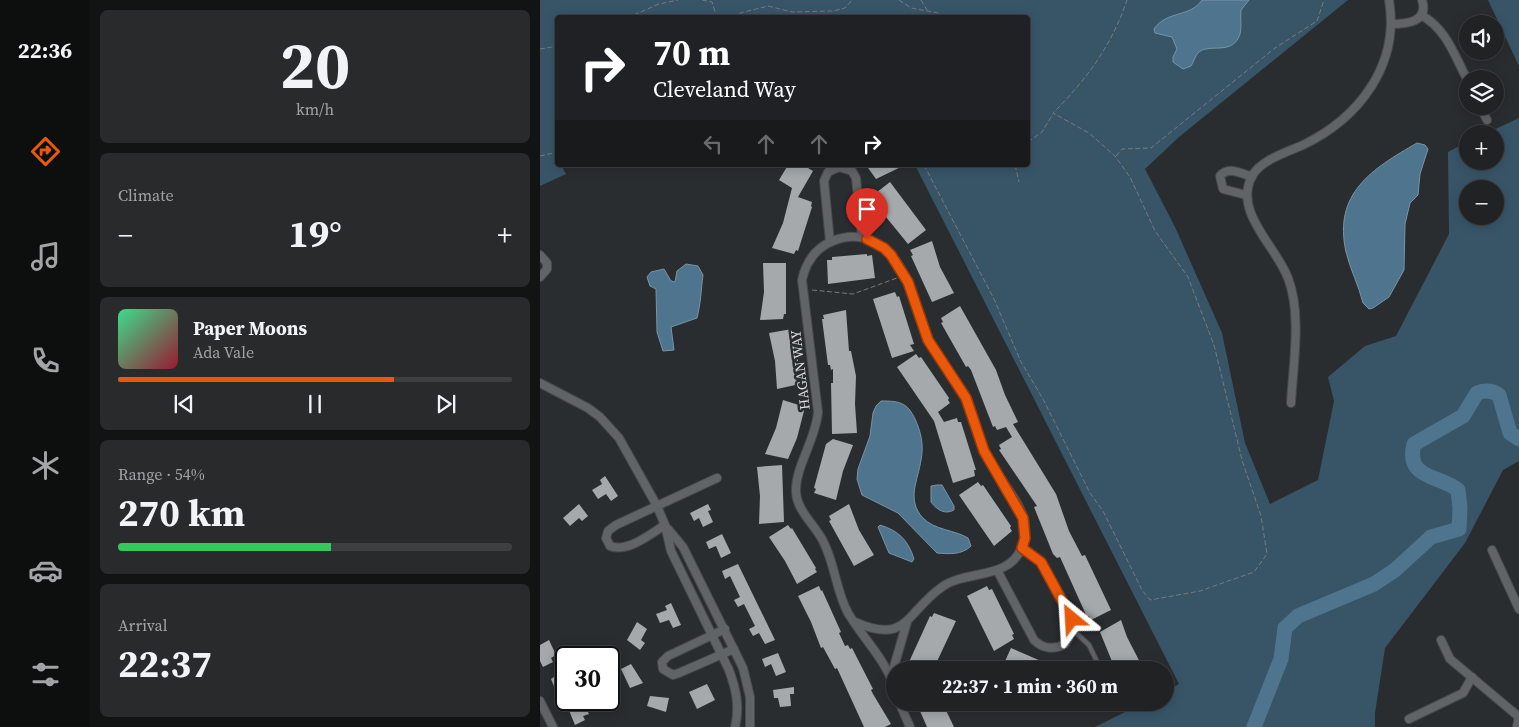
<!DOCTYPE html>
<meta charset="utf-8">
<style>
:root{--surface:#202223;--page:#282a2b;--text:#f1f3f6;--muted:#a2a4a6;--line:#3d3f41;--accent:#ea580c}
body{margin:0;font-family:"Source Serif 4",serif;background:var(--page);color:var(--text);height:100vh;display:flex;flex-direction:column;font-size:19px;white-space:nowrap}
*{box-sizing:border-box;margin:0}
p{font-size:16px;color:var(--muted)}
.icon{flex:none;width:28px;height:28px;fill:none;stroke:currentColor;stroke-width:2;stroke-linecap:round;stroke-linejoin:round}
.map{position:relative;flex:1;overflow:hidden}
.drawer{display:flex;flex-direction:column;gap:10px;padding:10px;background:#121313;width:450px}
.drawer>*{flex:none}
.banner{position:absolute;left:15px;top:15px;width:475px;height:152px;border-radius:5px;box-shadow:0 2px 12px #0003,0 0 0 1px var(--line);background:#202124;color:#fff;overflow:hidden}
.fabs{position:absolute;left:919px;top:15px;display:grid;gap:10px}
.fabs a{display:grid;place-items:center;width:45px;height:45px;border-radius:50%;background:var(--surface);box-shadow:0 2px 12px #0003,0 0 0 1px var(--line);font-size:25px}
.speed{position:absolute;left:15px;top:646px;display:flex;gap:10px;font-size:25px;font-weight:700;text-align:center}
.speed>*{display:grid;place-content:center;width:65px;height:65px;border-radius:50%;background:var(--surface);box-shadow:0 2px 12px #0003,0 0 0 1px var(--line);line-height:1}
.speed .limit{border:2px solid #111;border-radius:8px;background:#fff;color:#111}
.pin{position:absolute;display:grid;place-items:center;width:42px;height:42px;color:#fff;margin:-51px -21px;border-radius:50% 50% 50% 0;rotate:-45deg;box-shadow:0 0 5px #0007}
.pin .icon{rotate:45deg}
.me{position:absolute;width:55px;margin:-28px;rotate:333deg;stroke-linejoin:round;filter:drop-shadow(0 0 4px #0008)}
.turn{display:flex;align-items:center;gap:18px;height:105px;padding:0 15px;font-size:22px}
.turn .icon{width:65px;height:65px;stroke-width:2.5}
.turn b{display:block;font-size:35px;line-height:42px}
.lanes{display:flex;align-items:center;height:48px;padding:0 15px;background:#0003;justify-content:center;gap:25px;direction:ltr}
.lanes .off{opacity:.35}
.big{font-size:38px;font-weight:700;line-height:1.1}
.drawer .tile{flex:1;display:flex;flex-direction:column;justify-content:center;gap:8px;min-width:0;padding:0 18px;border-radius:8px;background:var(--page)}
.drawer .dial{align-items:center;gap:0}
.dial b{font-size:65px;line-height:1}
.song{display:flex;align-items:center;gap:15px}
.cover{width:60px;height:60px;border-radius:8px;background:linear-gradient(135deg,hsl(150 70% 55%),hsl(350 70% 35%))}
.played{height:5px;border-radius:2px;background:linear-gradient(90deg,var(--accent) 70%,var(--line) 70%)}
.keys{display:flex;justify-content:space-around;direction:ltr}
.heat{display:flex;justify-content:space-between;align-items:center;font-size:28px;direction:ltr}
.charge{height:8px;border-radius:4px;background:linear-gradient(90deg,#34c759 54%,var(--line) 0)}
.trip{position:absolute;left:346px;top:661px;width:288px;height:50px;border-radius:25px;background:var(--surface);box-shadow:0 2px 12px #0003,0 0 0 1px var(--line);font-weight:700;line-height:50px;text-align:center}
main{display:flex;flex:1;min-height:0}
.tabs{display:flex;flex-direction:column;width:90px;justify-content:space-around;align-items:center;background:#0d0e0e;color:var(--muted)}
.tabs .icon{width:35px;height:35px}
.tabs .selected{color:var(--accent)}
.tabs b{font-size:22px;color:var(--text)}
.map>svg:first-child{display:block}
.green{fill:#385568;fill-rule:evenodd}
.water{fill:#4e748e;stroke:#7894a6}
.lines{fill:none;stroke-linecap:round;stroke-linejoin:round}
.river{stroke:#4e748e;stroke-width:15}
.building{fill:#a5a9ac}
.service-casing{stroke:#47494b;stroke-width:6}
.minor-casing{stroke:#47494b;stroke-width:10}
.path{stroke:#787a7c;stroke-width:1;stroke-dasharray:5 2.5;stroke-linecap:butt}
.service{stroke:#616467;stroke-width:4}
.minor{stroke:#616467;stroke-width:8}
.route-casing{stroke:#983908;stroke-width:12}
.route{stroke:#ea580c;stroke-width:9}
.labels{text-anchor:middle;stroke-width:5;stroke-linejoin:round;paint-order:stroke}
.street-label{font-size:14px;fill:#dbddde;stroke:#2a2d2f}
</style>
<main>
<nav class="tabs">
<b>22:36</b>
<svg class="icon selected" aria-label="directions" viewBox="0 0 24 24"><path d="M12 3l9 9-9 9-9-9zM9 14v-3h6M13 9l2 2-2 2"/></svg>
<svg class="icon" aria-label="music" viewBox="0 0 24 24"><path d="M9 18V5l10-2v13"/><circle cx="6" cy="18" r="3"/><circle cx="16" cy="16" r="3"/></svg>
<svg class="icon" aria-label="phone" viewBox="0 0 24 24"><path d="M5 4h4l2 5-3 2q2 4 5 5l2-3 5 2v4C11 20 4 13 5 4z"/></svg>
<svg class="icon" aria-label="climate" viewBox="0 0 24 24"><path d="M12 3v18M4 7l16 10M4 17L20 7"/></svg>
<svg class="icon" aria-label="car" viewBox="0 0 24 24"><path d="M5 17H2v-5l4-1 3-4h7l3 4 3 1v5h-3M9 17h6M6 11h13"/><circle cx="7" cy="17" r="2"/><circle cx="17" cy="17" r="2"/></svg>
<svg class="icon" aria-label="filters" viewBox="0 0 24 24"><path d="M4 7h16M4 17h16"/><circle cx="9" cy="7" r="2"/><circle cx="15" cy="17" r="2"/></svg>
</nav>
<section class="drawer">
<div class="tile dial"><b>20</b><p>km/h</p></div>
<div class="tile"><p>Climate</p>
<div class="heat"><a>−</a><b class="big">19°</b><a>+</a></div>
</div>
<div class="tile">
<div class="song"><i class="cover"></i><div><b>Paper Moons</b><p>Ada Vale</p></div></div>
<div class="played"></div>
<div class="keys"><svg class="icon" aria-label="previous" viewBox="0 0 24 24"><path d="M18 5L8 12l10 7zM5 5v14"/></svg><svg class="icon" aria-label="pause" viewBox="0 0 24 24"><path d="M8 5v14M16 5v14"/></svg><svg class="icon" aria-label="next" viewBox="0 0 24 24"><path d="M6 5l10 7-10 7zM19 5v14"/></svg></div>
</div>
<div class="tile"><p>Range · 54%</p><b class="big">270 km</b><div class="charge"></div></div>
<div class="tile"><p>Arrival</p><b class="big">22:37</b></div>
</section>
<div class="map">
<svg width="979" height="727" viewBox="0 0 979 727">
<rect width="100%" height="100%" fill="#2a2d2f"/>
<g class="green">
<path d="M0,0H808L639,137L605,169L635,227L682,333L705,443L730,504L778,480L794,401L788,377L825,346L856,336L909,234L908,152L927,142L928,161H955V134H945L979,118V461L963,470L925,543L845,648L835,713V727H555L603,703L625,702V692L639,684L375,165H488V18H18V165H21L26,174L0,186ZM928,189H955V216H928Z"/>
<polygon points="948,0 979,0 979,66"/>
</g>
<g class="water">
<path d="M662,0H709L701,10C700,18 702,27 700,34C693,56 670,43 659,52C656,54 654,61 651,66L643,69L633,62V57L637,49L632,37L615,33L614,29C627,10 650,18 662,0Z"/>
<path d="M877,143L885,145L888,149L880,174L878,195L870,203L865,224L864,270L849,297L833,308L829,309L823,303C819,286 810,269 806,252C793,193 832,169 877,143Z"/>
<path d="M146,264L158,266L163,275C161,290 161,302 157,318L131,327L134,350L123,351L117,332L116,289L110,286L107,277L111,272L124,269L131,281L135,282L137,271Z"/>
<path d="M341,401C359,401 367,402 375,419C381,432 384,445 381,460C378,480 366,500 383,518C394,530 415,530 428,538L431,546C422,555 409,554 397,553L358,513L322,495L317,479L318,469L330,436L333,413L336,406Z"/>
<path d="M397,485H402L414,506V510C405,515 397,510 391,502V486Z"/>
<path d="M340,525C359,531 368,540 374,559L372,562L349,553L338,527Z"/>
</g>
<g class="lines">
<path class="river" d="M714,727L741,659L745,628L758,616L834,584L855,570L891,537L919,529L920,508L918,490C899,475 865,479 874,444L923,416L937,393C945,390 952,390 959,395L970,433L979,439"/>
</g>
<g class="building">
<polygon points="248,165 270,165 268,168 273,171 258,197 272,202 271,206 272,207 258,251 256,250 254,254 232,248 243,223 252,188 239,180"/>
<polygon points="326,165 365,165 336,179"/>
<polygon points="350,182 386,230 368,244 333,201 335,200 332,196"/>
<polygon points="392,241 400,267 414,293 392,302 371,256 373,255 370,250"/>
<polygon points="327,254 327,256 332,255 335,278 288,284 287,260 292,260 292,257"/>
<polygon points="223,263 246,263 246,314 244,314 243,319 220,320 224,292"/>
<polygon points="355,292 357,297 359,296 374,344 370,345 374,351 352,358 333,299"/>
<polygon points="420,306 456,370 465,395 478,422 473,424 516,494 529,531 542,556 545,555 571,610 551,620 549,616 547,617 520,557 517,558 513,554 494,507 497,506 459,450 461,449 459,445 472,437 466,427 457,430 455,426 453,427 431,370 428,366 426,367 401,323 403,322 401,318"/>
<polygon points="306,310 309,351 311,351 316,376 315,404 317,433 292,434 291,383 293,383 293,369 291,370 290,365 288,365 282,319 284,319 283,315"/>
<polygon points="252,329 252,334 254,334 261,380 259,380 260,384 237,389 235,361 229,333"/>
<polygon points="376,354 379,358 381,357 409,398 408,400 410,403 398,412 404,422 417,418 418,422 421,422 436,470 434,470 435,476 413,483 394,421 357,367"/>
<polygon points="243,400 265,407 257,438 248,459 225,454 236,428"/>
<polygon points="293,439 313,445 303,471 296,500 274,493 276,489 274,488 286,444"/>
<polygon points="242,465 244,522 219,524 220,496 217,467"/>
<polygon points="65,476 78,496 71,501 66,494 58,499 52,490 62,484 60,480"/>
<polygon points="438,482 441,486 443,485 471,526 470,528 472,531 454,546 419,495"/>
<polygon points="39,504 48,516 42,521 39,518 30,526 23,518"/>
<polygon points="168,504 171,510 168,511 173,522 163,527 159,518 154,521 150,513"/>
<polygon points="309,504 319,530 334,555 314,566 289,521 291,520 289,516"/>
<polygon points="248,525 251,529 252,528 276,568 275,569 277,572 257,584 245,561 229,537"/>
<polygon points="182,534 191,553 181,558 176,546 169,549 166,542"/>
<polygon points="198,564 235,640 225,644 219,633 213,636 209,629 215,626 204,604 198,607 194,600 200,597 190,576 185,579 182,571"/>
<polygon points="279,586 281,591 282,590 301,632 299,633 305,646 308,645 310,649 312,648 333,689 331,690 333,694 351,724 345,727 324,727 297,668 295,669 283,647 281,648 271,622 258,596"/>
<polygon points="447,586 449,590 452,589 474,634 472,635 474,639 454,651 427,596"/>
<polygon points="131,603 141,625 133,628 129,620 120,623 116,614 127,610 125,606"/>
<polygon points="394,613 416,621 393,670 375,670 369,667 371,663 369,662 390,616 392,617"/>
<polygon points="581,620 587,637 604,670 576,670 571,659 560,632"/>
<polygon points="97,622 107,629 101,640 105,643 100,650 87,640"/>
<polygon points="9,640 16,655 11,658 13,662 3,667 0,661 0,645"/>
<polygon points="471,648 508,664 505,670 461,670"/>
<polygon points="238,653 246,672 236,676 231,664 225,667 222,659"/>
<polygon points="91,664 103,683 90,688 81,669"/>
<polygon points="24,670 26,692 18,696 11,679"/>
<polygon points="167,684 175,700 157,709 149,692"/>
<polygon points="254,687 254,694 250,694 251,706 240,707 238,698 234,698 233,690"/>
<polygon points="110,696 129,698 126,712 107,706"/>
<polygon points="39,700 42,700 49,714 43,716 45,720 35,725 28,708"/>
<polygon points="376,702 402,702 414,727 387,727"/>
</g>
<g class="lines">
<g class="service-casing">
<polyline id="service" points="533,630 549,645 561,670"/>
</g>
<g class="minor-casing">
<g id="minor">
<path d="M881,15C907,29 915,57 928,81"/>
<path d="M851,24C867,24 889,22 882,0"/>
<polyline points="940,106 947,120"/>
<path d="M706,195L683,189L680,176C688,166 701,173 712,177"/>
<polyline points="290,242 284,181 288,172 299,167 312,171 316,178 322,237"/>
<polyline points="0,255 7,263 7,269 0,277"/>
<path d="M0,383L48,408L60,417L79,438L117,506L125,525L131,551L189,670C196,689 200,707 195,727"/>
<path d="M751,403C753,365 762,314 748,278C736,246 693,212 712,176C721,160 747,152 763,145C819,118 860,65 849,0"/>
<path d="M125,525C110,534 88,553 70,546L66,538L68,531L76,525L177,478"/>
<polyline points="128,529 143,547 203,668 210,697 210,727"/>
<polyline points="952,550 979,609"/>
<path d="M457,570L494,640C503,649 514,650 525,644L533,630L531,615L501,562L482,548"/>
<path d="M315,622C368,645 365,613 402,587C425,570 468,580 481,549C485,539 487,527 483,516C476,496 460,480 449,461C438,441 436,418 426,398C416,377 399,361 389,341C375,313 373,279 351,255C336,238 314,232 293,241C275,248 266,262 262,280L278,412C276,439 255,467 256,492C257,511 275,525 283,541C295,564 296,591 308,613C324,640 346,659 355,690"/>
<polyline points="185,629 128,656 122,662 123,669 133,675 139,673 194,649"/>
<polyline points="901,640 910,659 979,717"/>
<polyline points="351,677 367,622"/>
<polyline points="0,701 13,727"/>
<polyline points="359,702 370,727"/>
<polyline points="869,719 923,693 932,677"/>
<polyline points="977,727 979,716"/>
</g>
</g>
<g class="path">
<polyline points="162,0 172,2 177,18"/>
<polyline points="359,0 371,8 399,13 403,18"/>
<polyline points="381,0 387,10"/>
<polyline points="87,18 119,4 138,0"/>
<polyline points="193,18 200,13 228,6 252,12 293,11 305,8 312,0"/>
<polyline points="0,49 18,46"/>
<polyline points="488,142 502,132 513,114"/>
<polyline points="0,156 18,152"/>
<polyline points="576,156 582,149 611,148 735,48 777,21 784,0"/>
<path d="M384,165L454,299L481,362L503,399L550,493L563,511L602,590L610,600L660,591L714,572L727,554L721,516L702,460L674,345L648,277L615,231L590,177L575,156L549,133L513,113C547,79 572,45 587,0"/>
<polyline points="475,165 479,182"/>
<polyline points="272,290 313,294 357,278"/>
</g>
<use href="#service" class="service"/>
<use href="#minor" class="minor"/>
</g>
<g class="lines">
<g class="route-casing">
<polyline id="route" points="327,239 344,248 351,255 368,282 388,340 426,398 444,451 483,518 485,538 482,548 501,562 532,619"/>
</g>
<use href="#route" class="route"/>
</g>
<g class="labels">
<g class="street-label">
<text transform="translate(260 370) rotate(-97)" y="5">HAGAN WAY</text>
</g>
</g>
</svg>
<div class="fabs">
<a><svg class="icon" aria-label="sound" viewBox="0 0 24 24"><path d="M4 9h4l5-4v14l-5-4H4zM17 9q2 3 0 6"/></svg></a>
<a><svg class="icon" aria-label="layers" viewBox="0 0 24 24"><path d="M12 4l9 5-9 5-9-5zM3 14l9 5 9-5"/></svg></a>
<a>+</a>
<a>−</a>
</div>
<div class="speed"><div class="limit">30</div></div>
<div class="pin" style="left:327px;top:239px;background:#d93025"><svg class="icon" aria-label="arrive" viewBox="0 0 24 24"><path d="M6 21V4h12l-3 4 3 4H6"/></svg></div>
<svg class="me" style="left:532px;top:619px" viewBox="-20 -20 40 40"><path d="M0-17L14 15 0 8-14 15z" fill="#ea580c" stroke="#fff" stroke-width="4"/></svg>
<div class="trip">22:37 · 1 min · 360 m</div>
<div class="banner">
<div class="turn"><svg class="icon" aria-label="right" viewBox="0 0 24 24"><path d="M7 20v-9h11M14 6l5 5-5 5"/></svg><div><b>70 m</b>Cleveland Way</div></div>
<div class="lanes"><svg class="icon off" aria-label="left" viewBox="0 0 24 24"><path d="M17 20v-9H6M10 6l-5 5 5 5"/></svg><svg class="icon off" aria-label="ahead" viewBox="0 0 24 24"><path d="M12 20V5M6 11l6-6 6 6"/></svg><svg class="icon off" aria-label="ahead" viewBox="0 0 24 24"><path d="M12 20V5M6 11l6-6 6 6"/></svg><svg class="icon" aria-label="right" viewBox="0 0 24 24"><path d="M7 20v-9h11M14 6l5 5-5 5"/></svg></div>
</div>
</div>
</main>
